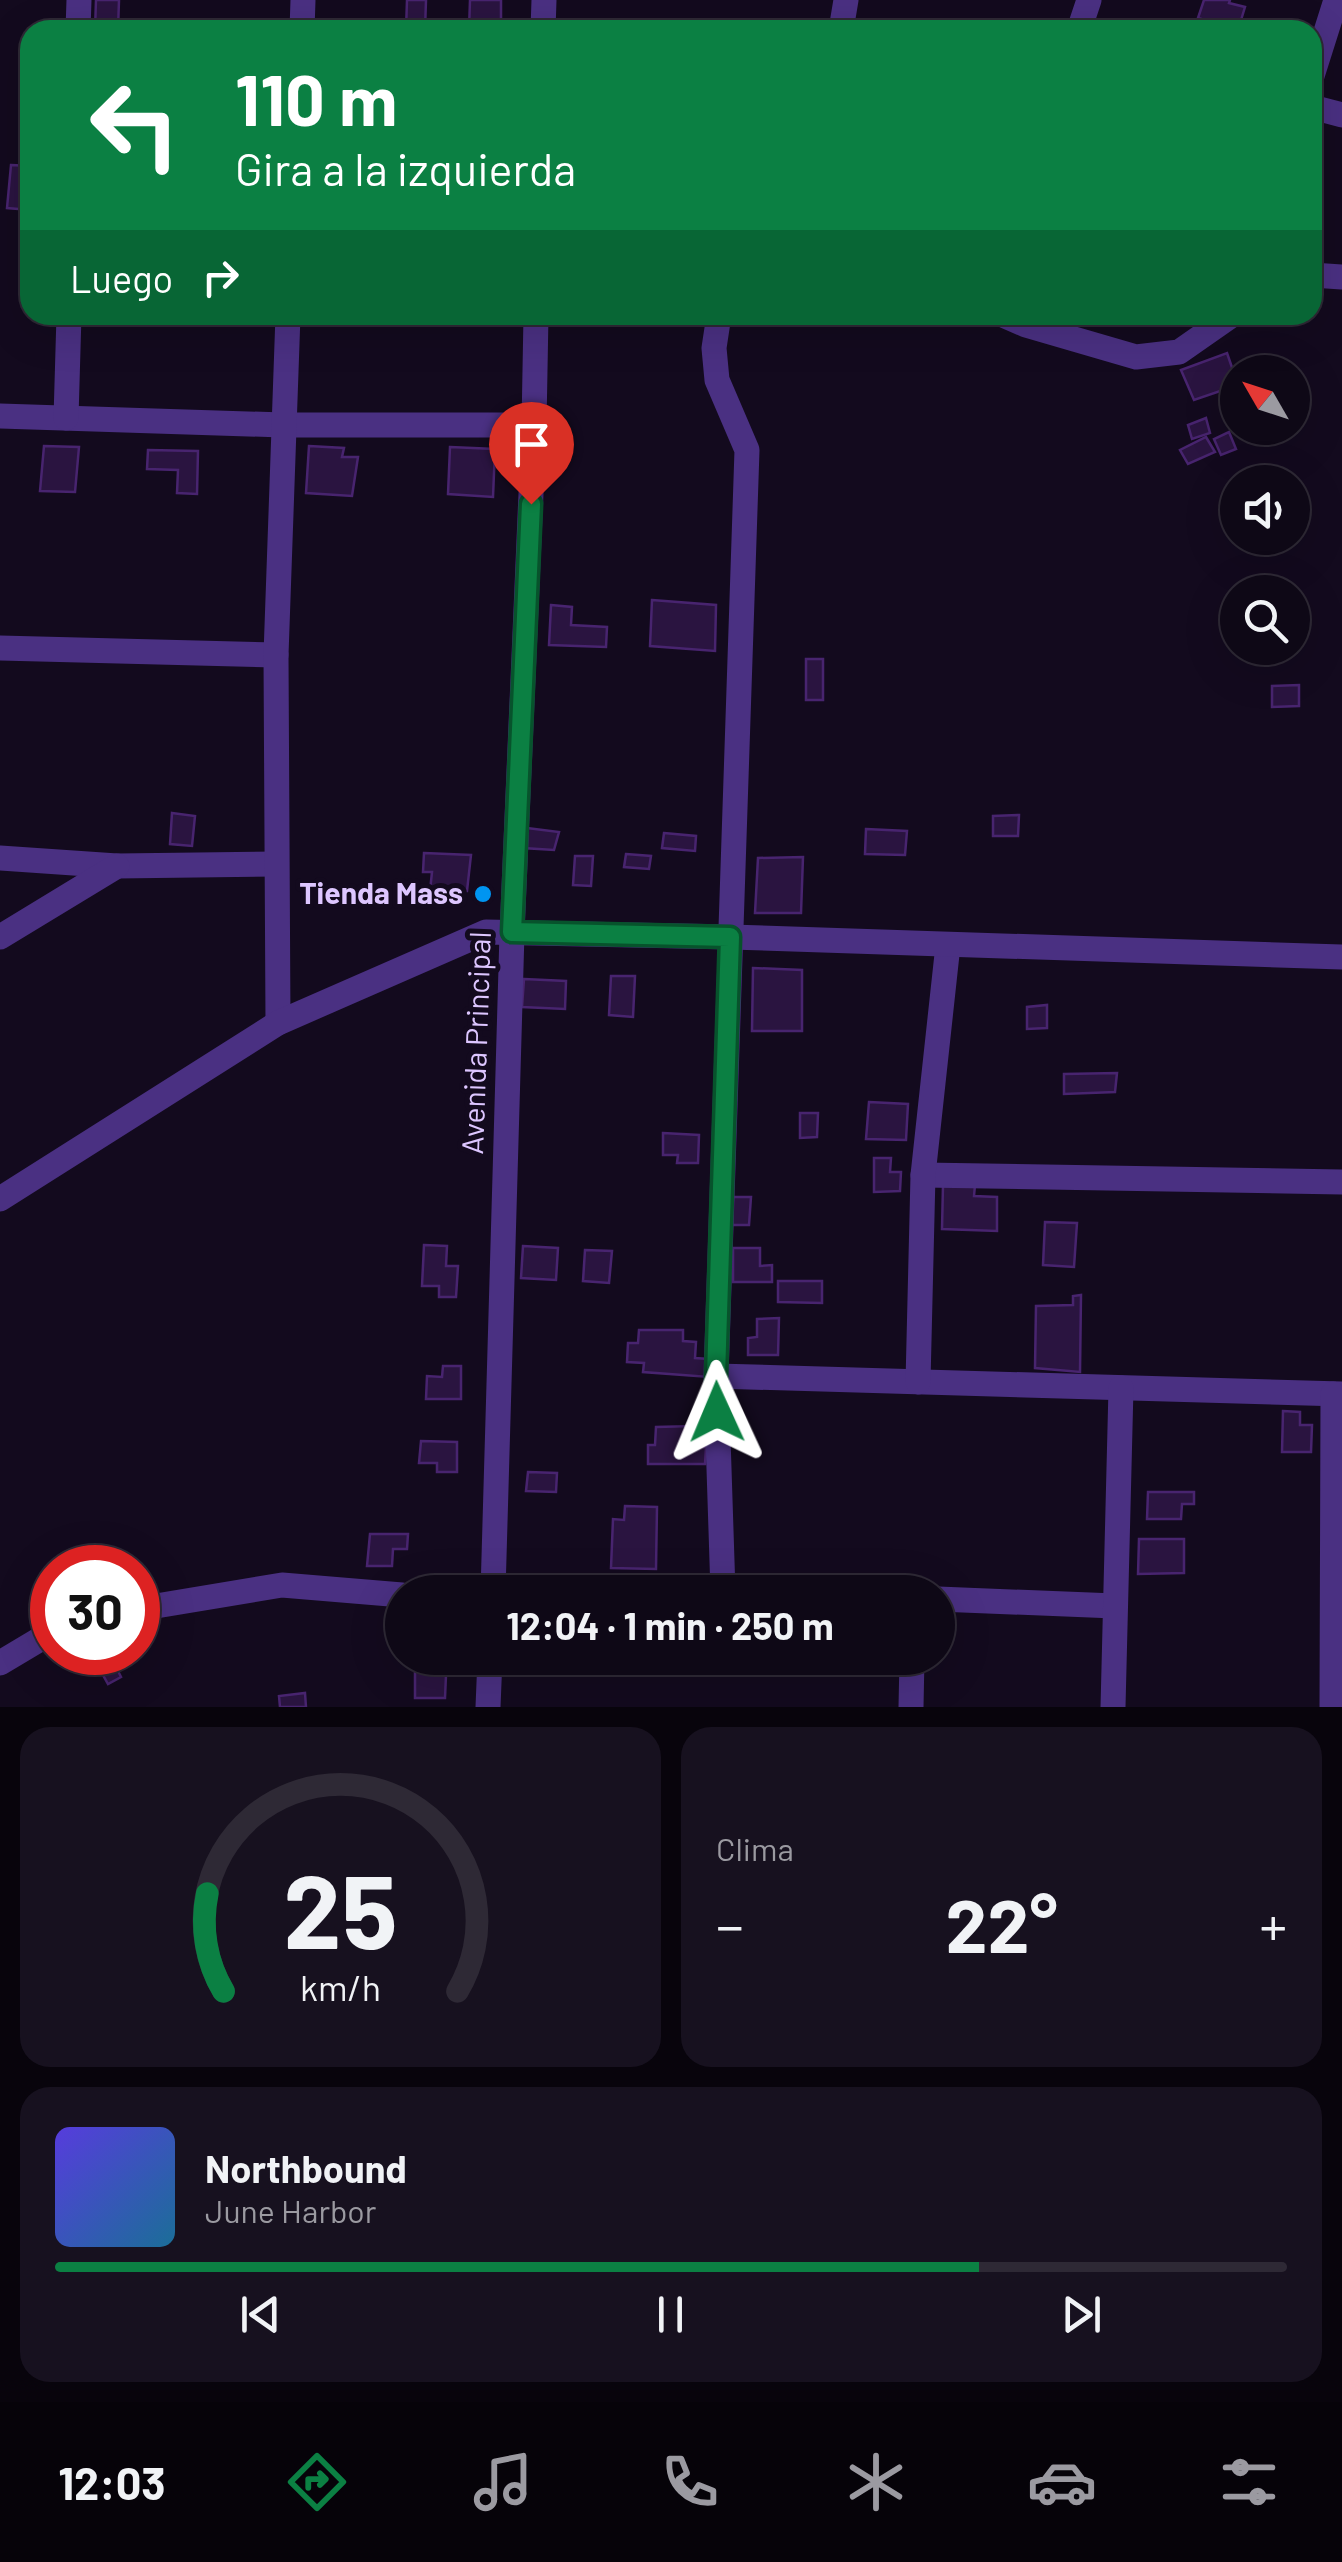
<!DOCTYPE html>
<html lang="es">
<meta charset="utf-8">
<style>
:root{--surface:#0e0816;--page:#17111f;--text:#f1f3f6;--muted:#9b9aa1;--line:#2e2935;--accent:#0b8043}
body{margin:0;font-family:Barlow,sans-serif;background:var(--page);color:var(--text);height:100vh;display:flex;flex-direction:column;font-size:38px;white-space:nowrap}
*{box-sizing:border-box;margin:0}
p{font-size:32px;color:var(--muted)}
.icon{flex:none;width:55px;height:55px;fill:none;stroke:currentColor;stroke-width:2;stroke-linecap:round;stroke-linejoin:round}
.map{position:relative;height:1707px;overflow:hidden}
.sheet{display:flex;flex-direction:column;gap:20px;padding:20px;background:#08040c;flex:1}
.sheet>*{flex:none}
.banner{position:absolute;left:20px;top:20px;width:1302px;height:305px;border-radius:30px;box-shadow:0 10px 40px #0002,0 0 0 2px var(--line);background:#0b8043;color:#fff;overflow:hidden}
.needle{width:65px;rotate:309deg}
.fabs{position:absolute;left:1220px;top:355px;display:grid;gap:20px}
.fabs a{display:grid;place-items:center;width:90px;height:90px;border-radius:50%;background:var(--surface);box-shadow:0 10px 40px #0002,0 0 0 2px var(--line);font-size:50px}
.speed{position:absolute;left:30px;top:1545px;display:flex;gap:20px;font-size:50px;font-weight:700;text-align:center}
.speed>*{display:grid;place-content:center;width:130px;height:130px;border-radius:50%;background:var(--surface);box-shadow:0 10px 40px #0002,0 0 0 2px var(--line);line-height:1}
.speed .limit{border:15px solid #d22;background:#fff;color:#111}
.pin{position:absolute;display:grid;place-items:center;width:85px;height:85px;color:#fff;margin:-102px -42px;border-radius:50% 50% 50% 0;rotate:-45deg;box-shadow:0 0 10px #0007}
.pin .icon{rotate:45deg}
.me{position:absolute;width:110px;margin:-55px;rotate:359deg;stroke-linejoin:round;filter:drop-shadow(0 0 8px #0008)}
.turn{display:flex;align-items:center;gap:35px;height:210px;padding:0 50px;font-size:45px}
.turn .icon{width:130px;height:130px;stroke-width:2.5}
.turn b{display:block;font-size:70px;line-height:85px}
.then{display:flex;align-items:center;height:95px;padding:0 50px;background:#0003;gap:20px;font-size:38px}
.big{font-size:75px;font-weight:700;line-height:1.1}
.sheet .widget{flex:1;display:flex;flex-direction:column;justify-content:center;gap:15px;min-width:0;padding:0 35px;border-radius:30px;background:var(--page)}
.sheet .dial{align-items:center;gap:0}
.dial svg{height:260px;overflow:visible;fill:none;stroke:var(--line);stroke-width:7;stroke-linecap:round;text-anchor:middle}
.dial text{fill:var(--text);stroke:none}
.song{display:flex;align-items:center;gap:30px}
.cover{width:120px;height:120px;border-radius:15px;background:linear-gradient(135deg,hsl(250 70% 55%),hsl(200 70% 35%))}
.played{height:10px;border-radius:5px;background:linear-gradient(90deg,var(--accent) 75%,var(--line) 75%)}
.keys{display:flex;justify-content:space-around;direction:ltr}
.heat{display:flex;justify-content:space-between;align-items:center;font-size:55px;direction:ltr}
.sheet .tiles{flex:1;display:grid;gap:20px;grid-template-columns:1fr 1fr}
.widget:last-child{grid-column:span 2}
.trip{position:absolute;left:385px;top:1575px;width:570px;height:100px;border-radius:50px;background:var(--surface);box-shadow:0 10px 40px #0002,0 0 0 2px var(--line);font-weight:700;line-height:100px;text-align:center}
.menu{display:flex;height:160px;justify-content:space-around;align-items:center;background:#060309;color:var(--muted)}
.menu .icon{width:70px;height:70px}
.menu .on{color:var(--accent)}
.menu b{font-size:45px;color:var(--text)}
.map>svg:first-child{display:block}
.building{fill:#2a1440;stroke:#48246f;stroke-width:2.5}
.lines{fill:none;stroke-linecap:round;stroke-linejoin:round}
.minor{stroke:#4a3082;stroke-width:25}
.tertiary{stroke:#4a3082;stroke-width:25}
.route-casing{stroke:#07532c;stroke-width:25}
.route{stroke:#0b8043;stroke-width:18}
.poi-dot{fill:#0095f1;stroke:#130a1e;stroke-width:4}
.labels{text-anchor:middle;stroke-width:10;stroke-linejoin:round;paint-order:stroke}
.poi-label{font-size:30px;font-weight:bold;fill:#ddc6ff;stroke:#130a1e;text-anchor:end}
.street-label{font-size:30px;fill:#ddc6ff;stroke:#130a1e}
</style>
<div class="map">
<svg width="1342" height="1707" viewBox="0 0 1342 1707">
<rect width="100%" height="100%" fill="#130a1e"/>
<g class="building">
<polygon points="96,0 119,0 118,30 95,30"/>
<polygon points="407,0 426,0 425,30 406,30"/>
<polygon points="470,0 501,0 501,30 469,30"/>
<polygon points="1204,0 1230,0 1229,3 1245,7 1238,30 1198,18"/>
<polygon points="11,165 30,166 30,210 7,208"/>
<polygon points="1227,353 1238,385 1194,400 1181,370"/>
<polygon points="1206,418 1210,433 1192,439 1188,425"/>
<polygon points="1229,432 1236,449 1221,455 1214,439"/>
<polygon points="1206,437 1215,452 1188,464 1180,450"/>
<polygon points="44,446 79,447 75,492 40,491"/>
<polygon points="309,446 344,448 342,457 358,457 352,496 306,493"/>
<polygon points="450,447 495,449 493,497 448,494"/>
<polygon points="148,450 198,451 197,494 177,493 178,470 147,469"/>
<polygon points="652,600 716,605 715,651 650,646"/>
<polygon points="551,605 572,607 571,625 607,627 606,647 549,645"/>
<rect x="806" y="659" width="17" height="41"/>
<polygon points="1299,685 1299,706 1272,707 1272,686"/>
<polygon points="172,813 195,816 192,846 170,844"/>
<polygon points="1019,815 1018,836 993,836 993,816"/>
<polygon points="527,828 559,832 554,850 523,848"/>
<polygon points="866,829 907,831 905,855 865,854"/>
<polygon points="664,833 696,836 695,851 662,848"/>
<polygon points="424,853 471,855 467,891 430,891 432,872 423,872"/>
<polygon points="626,854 651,856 649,869 624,867"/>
<polygon points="575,856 593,856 591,886 573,885"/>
<polygon points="803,857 801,913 755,913 758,858"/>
<polygon points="753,968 802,970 802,1031 752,1031"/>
<polygon points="611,976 635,976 633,1017 609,1015"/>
<polygon points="524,979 566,981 565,1009 522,1007"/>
<polygon points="1047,1005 1047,1028 1027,1029 1027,1007"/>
<polygon points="1117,1073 1115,1092 1064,1094 1064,1074"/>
<polygon points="869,1102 908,1104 906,1140 866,1139"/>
<polygon points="800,1113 818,1113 817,1137 800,1138"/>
<polygon points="663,1133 699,1135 698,1163 677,1163 678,1155 663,1155"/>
<polygon points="874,1158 891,1158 890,1172 901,1172 900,1191 874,1192"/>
<polygon points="943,1185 975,1185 974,1196 997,1197 997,1231 942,1229"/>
<polygon points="733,1197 751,1197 749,1225 732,1225"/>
<polygon points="1045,1222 1077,1223 1074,1267 1043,1265"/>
<polygon points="424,1245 447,1246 446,1266 458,1266 456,1297 439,1297 439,1286 422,1286"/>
<polygon points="523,1246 558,1248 556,1280 521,1278"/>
<polygon points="733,1248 760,1248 760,1266 772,1265 772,1282 733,1282"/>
<polygon points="585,1250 612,1251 609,1283 583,1281"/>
<polygon points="778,1281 822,1281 822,1303 778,1302"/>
<polygon points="1081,1295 1080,1372 1035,1368 1036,1306 1073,1305 1073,1296"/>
<polygon points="779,1318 778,1355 748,1355 748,1338 757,1337 757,1319"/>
<polygon points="639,1330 683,1330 683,1341 696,1342 695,1358 709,1359 709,1377 643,1372 644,1363 627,1362 628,1343 638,1343"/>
<polygon points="443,1366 461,1366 461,1399 426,1399 427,1376 442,1377"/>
<polygon points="1283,1411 1300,1412 1300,1425 1312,1425 1311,1452 1282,1452"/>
<polygon points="695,1426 696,1447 706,1447 705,1464 648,1464 648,1445 655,1445 656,1427"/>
<polygon points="421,1441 457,1442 457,1472 437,1472 437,1463 419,1463"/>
<polygon points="528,1472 557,1473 556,1492 526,1491"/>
<polygon points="1148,1492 1194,1492 1194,1504 1182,1504 1181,1519 1147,1519"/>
<polygon points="625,1506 657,1507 656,1569 611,1568 613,1519 624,1520"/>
<polygon points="370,1534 408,1534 407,1549 393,1549 392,1566 367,1566"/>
<polygon points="1139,1539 1184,1539 1184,1573 1138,1574"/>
<polygon points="415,1658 433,1658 433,1674 446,1675 445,1698 415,1698"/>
<polygon points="112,1659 121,1677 108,1684 98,1666"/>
<polygon points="305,1693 306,1707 280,1707 279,1696"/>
</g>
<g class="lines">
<g class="minor">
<polyline points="78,30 79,0"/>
<polyline points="302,30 303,0"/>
<polyline points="841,30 846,0"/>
<polyline points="1079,30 1089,0"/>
<polyline points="1312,76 1336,0"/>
<polyline points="1312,107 1342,115"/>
<polyline points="1312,275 1342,277"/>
<polyline points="719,315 714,348 717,380 747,450 716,1376 723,1592"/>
<polyline points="1003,315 1026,325 1136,357 1179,352 1232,315"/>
<polyline points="0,416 283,425 534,425"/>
<polyline points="66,418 69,315"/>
<polyline points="0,648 276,655"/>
<polyline points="0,858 117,866 276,864"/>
<polyline points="0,937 117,866"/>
<polyline points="278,1023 276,655 288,315"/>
<polyline points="923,1175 1342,1182"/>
<polyline points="716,1376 1342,1394"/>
<polyline points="918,1382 923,1175 948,945"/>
<polyline points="938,1599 1115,1606"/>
<polyline points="138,1609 282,1585 402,1595"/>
<polyline points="0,1663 52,1632"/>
<polyline points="911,1707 912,1658"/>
<polyline points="1113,1707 1121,1388"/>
<polyline points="1332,1707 1333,1394"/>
</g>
<g class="tertiary">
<polyline points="543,30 544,0"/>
<polyline points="0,1199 278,1023 486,932 730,937 1342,957"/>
<polyline points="493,1592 512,933 534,425 536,315"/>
<polyline points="488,1707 490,1658"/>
</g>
</g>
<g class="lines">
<g class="route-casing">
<polyline id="route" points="531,504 512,932 730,937 716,1376 717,1412"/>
</g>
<use href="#route" class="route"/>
</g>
<circle class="poi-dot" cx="483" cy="894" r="10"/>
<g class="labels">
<g class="poi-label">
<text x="463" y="904">Tienda Mass</text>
</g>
<g class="street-label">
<text transform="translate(477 1043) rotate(-88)" y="10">Avenida Principal</text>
</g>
</g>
</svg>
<div class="fabs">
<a><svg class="needle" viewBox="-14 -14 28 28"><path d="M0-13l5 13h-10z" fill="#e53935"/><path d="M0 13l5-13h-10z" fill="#9b9aa1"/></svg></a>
<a><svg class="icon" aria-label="sound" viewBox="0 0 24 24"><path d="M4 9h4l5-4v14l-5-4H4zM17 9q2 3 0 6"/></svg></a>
<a><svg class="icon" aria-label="search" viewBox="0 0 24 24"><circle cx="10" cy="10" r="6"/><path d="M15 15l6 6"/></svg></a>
</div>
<div class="speed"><div class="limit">30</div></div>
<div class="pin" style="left:531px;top:504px;background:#d93025"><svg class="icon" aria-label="arrive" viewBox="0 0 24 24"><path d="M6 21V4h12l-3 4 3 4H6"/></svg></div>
<svg class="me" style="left:717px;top:1412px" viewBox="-20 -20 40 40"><path d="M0-17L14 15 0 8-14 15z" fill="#0b8043" stroke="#fff" stroke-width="4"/></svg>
<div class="trip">12:04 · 1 min · 250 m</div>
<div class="banner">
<div class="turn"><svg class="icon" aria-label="left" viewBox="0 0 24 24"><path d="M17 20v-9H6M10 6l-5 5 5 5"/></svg><div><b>110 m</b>Gira a la izquierda</div></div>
<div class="then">Luego<svg class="icon" aria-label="right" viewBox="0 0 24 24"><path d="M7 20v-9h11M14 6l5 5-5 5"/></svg></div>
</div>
</div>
<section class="sheet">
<div class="tiles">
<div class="widget dial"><svg viewBox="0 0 100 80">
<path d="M14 69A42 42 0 1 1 86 69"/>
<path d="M14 69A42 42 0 0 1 9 39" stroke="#0b8043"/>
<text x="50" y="56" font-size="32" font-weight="700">25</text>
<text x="50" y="72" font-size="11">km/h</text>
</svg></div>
<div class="widget"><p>Clima</p>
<div class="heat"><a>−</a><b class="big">22°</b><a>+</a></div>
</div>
<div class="widget">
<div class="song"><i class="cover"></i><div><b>Northbound</b><p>June Harbor</p></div></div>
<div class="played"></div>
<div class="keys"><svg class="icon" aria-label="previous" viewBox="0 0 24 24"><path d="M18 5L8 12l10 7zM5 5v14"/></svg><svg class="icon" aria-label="pause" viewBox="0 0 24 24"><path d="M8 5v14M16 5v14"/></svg><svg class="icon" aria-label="next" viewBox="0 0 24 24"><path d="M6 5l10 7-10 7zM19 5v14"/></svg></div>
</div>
</div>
</section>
<nav class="menu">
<b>12:03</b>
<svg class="icon on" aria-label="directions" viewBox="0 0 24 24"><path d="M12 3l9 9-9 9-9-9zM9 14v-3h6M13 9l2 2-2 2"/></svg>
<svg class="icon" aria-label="music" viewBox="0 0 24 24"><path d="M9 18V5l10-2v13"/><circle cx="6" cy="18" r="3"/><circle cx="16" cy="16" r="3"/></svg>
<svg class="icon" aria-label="phone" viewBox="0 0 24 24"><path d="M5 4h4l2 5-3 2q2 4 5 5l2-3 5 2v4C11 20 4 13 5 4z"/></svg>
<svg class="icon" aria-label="climate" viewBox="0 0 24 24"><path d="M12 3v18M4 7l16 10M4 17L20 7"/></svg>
<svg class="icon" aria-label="car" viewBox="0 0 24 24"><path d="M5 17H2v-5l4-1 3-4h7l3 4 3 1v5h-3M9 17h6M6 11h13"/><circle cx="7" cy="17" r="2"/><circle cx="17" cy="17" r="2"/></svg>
<svg class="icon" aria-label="filters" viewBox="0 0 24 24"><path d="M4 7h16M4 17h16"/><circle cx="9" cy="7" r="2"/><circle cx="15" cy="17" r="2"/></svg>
</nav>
